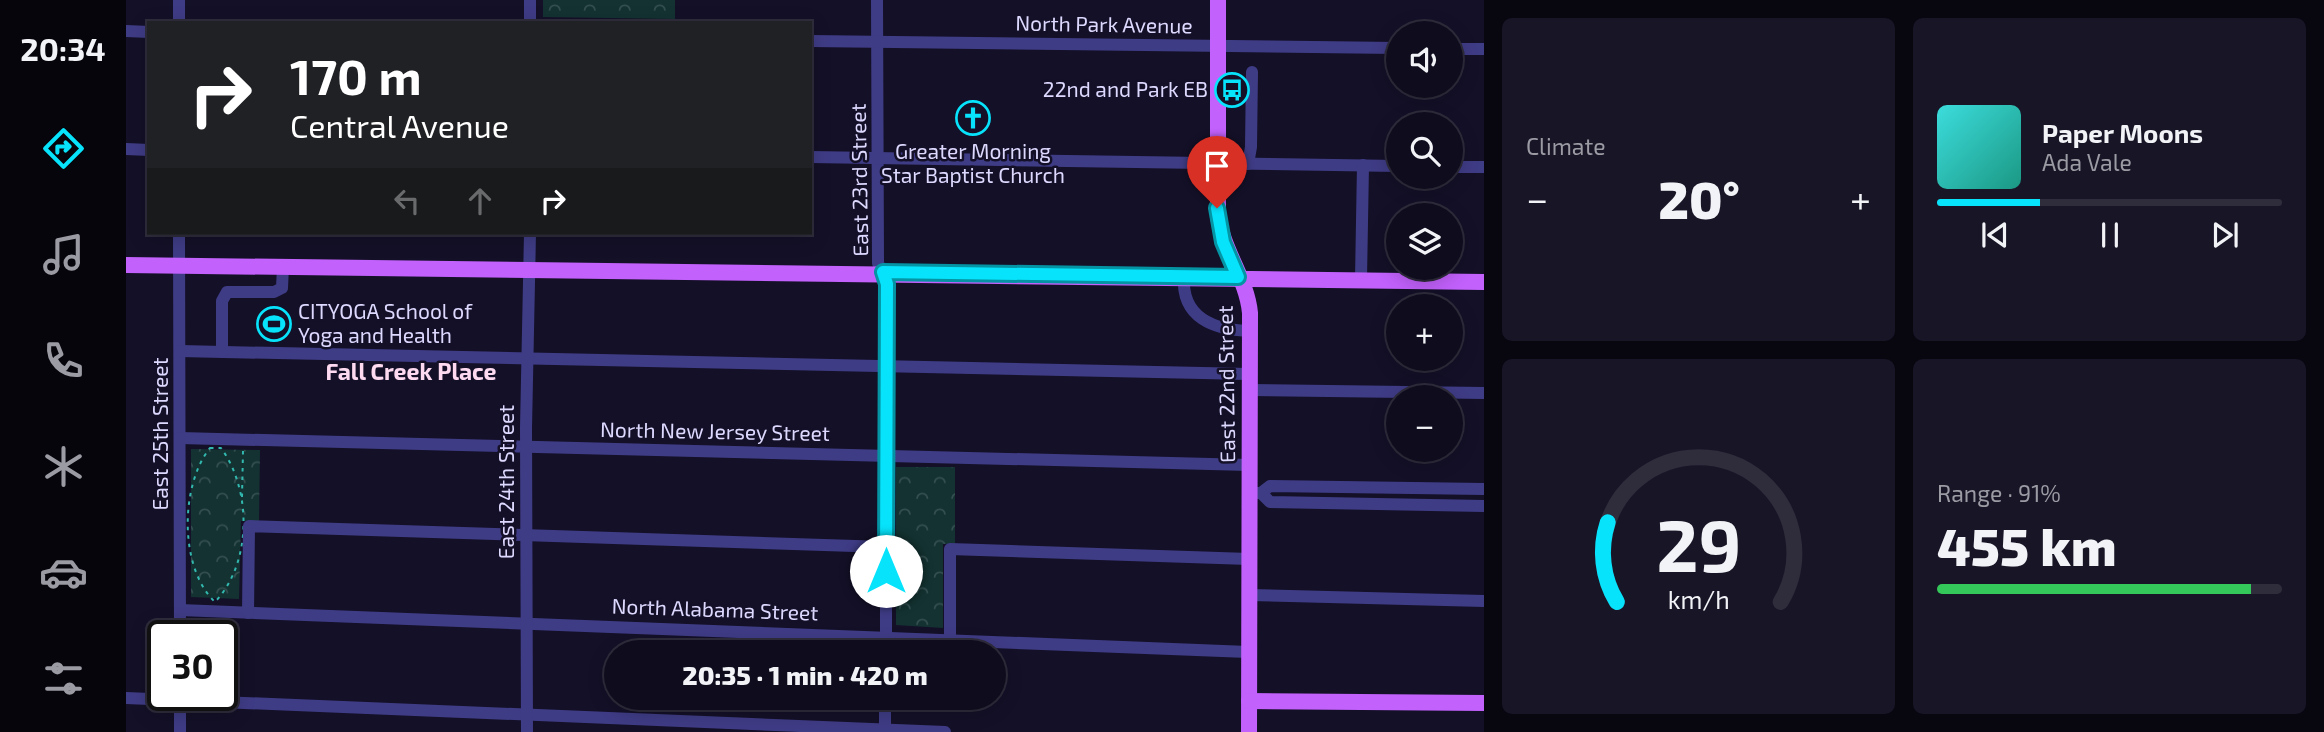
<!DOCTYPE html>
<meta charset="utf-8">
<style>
:root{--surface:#0f0c1e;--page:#181527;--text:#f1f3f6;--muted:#9b9ba4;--line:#2f2c3c;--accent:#07e3fb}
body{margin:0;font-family:"Exo 2",sans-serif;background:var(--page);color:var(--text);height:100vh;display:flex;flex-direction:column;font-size:26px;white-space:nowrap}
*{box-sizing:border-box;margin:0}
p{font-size:23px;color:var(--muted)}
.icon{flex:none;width:38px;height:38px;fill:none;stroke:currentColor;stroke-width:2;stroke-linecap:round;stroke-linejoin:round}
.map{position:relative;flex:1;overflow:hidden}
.drawer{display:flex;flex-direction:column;gap:18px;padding:18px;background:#080710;width:840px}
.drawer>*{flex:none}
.guide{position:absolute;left:21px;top:21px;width:665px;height:214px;border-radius:0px;box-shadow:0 4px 18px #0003,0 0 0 2px var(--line);background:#202124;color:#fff;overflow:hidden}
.controls{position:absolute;left:1260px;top:21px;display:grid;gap:14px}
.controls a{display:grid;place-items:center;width:77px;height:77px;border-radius:50%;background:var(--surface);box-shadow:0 4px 18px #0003,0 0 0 2px var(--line);font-size:35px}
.speed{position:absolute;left:21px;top:620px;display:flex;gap:14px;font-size:35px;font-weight:700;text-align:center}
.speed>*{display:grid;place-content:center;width:91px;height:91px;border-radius:50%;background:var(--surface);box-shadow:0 4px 18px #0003,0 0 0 2px var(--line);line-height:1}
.speed .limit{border:4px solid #111;border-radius:10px;background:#fff;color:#111}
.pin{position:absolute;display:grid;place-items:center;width:60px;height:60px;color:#fff;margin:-72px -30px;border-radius:50% 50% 50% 0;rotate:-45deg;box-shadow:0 0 7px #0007}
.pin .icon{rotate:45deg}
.me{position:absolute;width:77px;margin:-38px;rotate:0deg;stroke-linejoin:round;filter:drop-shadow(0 0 5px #0008)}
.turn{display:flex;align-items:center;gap:24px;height:147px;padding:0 28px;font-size:32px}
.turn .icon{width:91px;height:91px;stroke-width:2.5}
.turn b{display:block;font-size:49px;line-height:60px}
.lanes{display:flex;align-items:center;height:66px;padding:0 28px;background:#0003;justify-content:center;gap:35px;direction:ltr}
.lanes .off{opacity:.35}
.big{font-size:52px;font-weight:800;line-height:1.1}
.drawer .card{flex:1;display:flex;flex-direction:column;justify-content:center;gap:10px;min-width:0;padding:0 24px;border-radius:10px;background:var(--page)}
.drawer .dial{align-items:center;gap:0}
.dial svg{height:182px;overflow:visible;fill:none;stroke:var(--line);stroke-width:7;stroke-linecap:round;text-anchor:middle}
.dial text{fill:var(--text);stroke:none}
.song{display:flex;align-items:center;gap:21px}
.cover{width:84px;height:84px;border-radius:10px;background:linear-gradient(135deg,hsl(180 70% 55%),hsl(170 70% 35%))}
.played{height:7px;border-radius:4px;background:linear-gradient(90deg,var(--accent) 30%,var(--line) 30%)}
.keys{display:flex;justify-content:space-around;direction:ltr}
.heat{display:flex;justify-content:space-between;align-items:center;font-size:38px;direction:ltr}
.charge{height:10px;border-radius:5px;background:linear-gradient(90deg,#34c759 91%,var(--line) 0)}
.drawer .tiles{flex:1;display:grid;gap:18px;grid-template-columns:repeat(2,1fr)}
.trip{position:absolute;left:478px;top:640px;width:402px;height:70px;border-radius:35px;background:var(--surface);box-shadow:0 4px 18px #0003,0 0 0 2px var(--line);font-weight:800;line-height:70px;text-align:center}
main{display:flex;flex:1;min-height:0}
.menu{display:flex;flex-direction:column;width:126px;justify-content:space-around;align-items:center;background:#06050c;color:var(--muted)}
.menu .icon{width:49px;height:49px}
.menu .selected{color:var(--accent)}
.menu b{font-size:32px;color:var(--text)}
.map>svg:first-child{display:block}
.park{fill:url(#park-crowns)}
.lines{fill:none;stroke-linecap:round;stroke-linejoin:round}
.path{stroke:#32b8af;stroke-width:2;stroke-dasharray:3.5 5;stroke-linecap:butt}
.minor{stroke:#3f3c86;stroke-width:12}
.major{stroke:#c261fc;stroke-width:16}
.route-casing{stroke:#0594a3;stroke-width:18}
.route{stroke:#07e3fb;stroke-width:12}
.labels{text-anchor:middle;stroke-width:5;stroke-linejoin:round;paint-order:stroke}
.street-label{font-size:21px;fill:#dcd8fe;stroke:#141028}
.poi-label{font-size:21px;fill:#dcd8fe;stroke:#141028;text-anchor:end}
.neighbourhood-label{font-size:23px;font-weight:bold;fill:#fedaf1;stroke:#141028}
</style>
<main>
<nav class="menu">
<b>20:34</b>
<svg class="icon selected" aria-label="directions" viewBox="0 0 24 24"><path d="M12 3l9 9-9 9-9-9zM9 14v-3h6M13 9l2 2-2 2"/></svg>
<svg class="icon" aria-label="music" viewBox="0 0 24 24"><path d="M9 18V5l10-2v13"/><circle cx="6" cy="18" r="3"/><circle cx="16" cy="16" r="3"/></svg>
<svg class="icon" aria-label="phone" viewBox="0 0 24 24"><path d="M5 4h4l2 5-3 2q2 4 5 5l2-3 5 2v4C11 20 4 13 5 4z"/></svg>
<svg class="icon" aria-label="climate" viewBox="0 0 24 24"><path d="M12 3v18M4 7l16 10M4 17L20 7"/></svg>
<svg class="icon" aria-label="car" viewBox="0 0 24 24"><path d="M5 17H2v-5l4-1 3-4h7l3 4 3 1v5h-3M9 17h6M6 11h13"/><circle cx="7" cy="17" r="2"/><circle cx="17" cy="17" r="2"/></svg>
<svg class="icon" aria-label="filters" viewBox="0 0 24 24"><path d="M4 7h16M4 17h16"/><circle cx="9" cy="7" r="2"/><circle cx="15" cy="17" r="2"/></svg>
</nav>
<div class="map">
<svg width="1358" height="732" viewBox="0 0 1358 732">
<defs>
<pattern id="park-crowns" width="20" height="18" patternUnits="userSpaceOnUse" patternTransform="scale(1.75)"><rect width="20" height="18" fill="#133231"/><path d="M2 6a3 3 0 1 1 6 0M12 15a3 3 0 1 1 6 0" fill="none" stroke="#354f50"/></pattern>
</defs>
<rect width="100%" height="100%" fill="#141028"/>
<g class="park">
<polygon points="417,0 549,0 549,19 417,17"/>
<polygon points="65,449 134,450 133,521 115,521 113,599 65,597"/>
<polygon points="770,467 829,467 829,544 817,544 817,628 770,625"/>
</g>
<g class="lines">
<g class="path">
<path d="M84,448H95C126,490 126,563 89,602C53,568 54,485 84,448Z"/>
<polyline points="116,497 117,451"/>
</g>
<g class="minor">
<polyline points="53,0 53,23"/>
<polyline points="404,0 404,23"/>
<polyline points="751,0 752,263 760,284 760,653"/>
<polyline points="0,31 23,32"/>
<polyline points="684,41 1272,48"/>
<polyline points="1325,49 1358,49"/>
<polyline points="0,149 23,150"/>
<polyline points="684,157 1272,166"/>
<polyline points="1122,164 1125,147 1126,72"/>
<polyline points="1325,167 1358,167"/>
<polyline points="53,233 54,635"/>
<path d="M1058,276C1055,318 1088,330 1124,331"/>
<polyline points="1235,279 1237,165"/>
<polyline points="54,351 1123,374"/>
<polyline points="96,352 96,301 101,292 148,292 156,288 157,266"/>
<polyline points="1123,390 1358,393"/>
<polyline points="54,438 1123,465"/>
<polyline points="1123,493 1135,493 1144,486 1358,489"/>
<polyline points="1135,493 1144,502 1358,506"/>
<polyline points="1123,595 1358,601"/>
<polyline points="54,610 1122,652"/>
<polyline points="122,613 123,526 760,547"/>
<polyline points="824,639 824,549 1123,559"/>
<polyline points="54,695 54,732"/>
<polyline points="0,698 819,732"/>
<polyline points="401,732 400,428 404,233"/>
<polyline points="759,732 759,698"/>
</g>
<g class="major">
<path d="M1092,0V216C1097,251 1121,279 1124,313L1123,732"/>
<polyline points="0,265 1358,282"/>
<polyline points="1123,701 1358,703"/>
</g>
</g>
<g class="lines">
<g class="route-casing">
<polyline id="route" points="760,571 761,284 757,272 1112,277 1097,242 1091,208"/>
</g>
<use href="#route" class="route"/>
</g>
<defs>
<g id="bus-ring" transform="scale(1.75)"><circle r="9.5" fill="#141028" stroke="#07e3fb" stroke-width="1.5"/><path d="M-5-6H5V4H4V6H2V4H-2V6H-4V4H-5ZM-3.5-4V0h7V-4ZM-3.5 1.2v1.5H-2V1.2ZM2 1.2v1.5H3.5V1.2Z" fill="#07e3fb"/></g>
<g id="church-ring" transform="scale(1.75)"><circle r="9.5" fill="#141028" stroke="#07e3fb" stroke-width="1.5"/><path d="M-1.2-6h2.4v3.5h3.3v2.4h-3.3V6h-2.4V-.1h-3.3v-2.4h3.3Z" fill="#07e3fb"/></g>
<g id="stadium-ring" transform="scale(1.75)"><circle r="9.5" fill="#141028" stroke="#07e3fb" stroke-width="1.5"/><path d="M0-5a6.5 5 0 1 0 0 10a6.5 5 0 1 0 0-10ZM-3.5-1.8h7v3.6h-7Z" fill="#07e3fb"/></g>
</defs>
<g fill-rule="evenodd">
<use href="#bus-ring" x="1106" y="90"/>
<use href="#church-ring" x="847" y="118"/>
<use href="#stadium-ring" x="148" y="324"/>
</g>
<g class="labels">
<g class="street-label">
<text transform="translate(978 25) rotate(1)" y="7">North Park Avenue</text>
<text transform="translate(734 180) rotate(-91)" y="7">East 23rd Street</text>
<text transform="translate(1101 384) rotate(-91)" y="7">East 22nd Street</text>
<text transform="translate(589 432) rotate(1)" y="7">North New Jersey Street</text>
<text transform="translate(35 434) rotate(-90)" y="7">East 25th Street</text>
<text transform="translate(381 482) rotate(-90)" y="7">East 24th Street</text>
<text transform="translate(589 610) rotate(2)" y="7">North Alabama Street</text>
</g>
<g class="poi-label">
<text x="1082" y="97">22nd and Park EB</text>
<text x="847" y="159" text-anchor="middle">Greater Morning<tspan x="847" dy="24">Star Baptist Church</tspan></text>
<text x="172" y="319" text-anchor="start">CITYOGA School of<tspan x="172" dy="24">Yoga and Health</tspan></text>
</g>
<g class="neighbourhood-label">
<text x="285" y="380">Fall Creek Place</text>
</g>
</g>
</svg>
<div class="controls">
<a><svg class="icon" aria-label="sound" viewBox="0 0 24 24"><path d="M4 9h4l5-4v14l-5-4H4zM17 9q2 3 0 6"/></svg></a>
<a><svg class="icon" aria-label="search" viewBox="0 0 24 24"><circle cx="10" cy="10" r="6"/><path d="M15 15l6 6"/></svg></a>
<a><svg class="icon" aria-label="layers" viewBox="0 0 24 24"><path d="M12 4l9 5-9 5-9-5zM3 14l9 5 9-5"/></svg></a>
<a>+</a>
<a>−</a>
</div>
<div class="speed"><div class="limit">30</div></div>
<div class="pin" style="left:1091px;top:208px;background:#d93025"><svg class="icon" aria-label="arrive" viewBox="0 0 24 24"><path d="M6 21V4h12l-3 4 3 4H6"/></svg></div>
<svg class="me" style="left:760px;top:571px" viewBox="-20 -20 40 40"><circle r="19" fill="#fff"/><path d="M0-13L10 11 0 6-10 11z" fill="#07e3fb"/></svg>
<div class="trip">20:35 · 1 min · 420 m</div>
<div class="guide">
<div class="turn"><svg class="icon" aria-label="right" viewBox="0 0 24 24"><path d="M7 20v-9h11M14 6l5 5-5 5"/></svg><div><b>170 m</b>Central Avenue</div></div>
<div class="lanes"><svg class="icon off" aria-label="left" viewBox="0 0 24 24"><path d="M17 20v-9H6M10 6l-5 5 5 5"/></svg><svg class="icon off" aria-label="ahead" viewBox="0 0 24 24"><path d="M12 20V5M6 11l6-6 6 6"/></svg><svg class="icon" aria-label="right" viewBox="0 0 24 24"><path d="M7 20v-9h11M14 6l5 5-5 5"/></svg></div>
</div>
</div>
<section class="drawer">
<div class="tiles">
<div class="card"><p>Climate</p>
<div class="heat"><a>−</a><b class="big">20°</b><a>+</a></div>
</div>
<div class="card">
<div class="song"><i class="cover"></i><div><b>Paper Moons</b><p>Ada Vale</p></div></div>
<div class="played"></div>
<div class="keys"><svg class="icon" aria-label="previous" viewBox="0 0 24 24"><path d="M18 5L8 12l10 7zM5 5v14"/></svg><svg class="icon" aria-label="pause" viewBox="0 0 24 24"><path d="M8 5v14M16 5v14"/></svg><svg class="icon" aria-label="next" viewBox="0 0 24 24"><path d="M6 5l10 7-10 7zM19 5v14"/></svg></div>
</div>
<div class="card dial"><svg viewBox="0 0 100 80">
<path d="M14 69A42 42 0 1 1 86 69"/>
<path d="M14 69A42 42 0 0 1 10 34" stroke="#07e3fb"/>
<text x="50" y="56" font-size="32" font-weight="700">29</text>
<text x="50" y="72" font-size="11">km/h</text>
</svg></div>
<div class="card"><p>Range · 91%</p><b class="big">455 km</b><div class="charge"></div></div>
</div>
</section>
</main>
